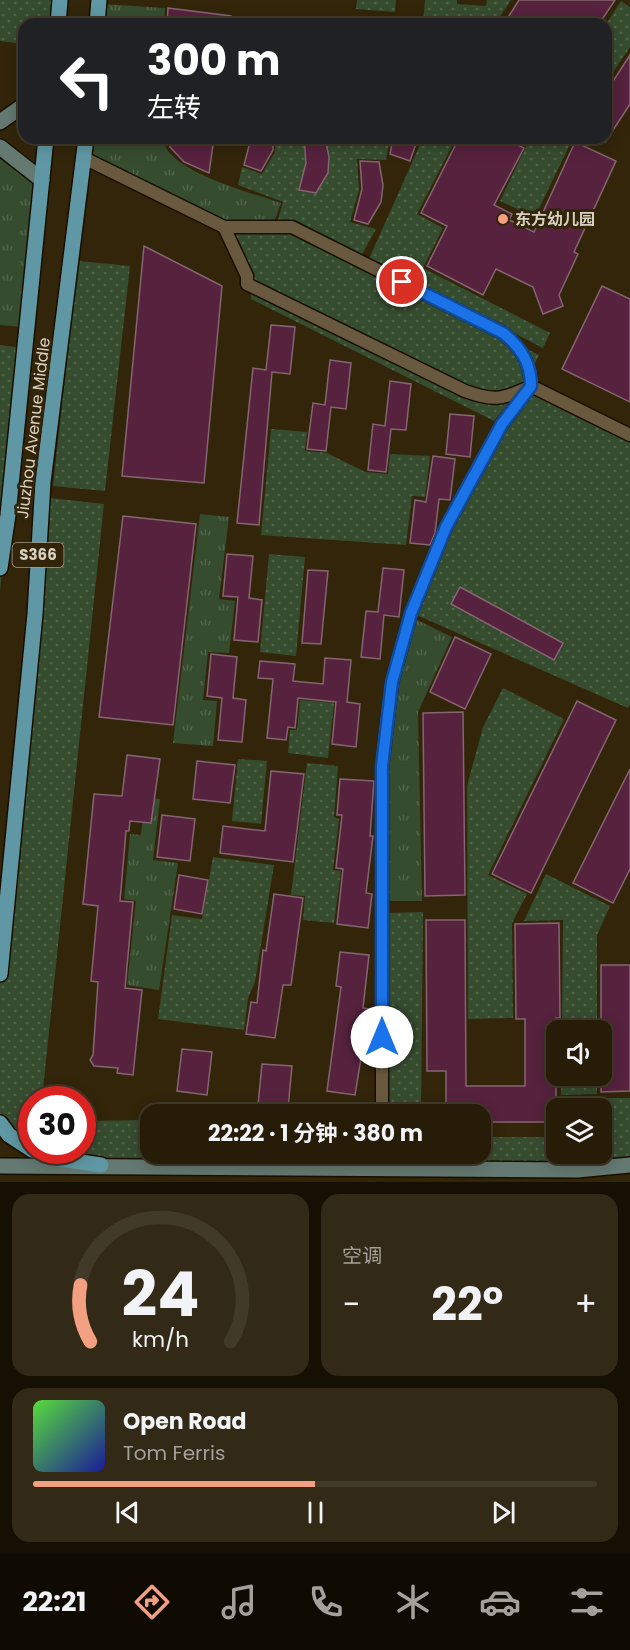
<!DOCTYPE html>
<html lang="zh">
<meta charset="utf-8">
<style>
:root{--surface:#261c08;--page:#322916;--text:#f1f3f6;--muted:#a4a19c;--line:#423a29;--accent:#f2a081}
body{margin:0;font-family:Poppins,"Noto Sans SC",sans-serif;background:var(--page);color:var(--text);height:100vh;display:flex;flex-direction:column;font-size:22px;white-space:nowrap}
*{box-sizing:border-box;margin:0}
p{font-size:20px;color:var(--muted)}
.icon{flex:none;width:33px;height:33px;fill:none;stroke:currentColor;stroke-width:2;stroke-linecap:round;stroke-linejoin:round}
.map{position:relative;height:1182px;overflow:hidden}
.drawer{display:flex;flex-direction:column;gap:12px;padding:12px;background:#150f04;flex:1}
.drawer>*{flex:none}
.hud{position:absolute;left:18px;top:18px;width:594px;height:126px;border-radius:18px;box-shadow:0 3px 15px #0003,0 0 0 2px var(--line);background:#202124;color:#fff;overflow:hidden}
.controls{position:absolute;left:546px;top:1020px;display:grid;gap:12px}
.controls a{display:grid;place-items:center;width:66px;height:66px;border-radius:12px;background:var(--surface);box-shadow:0 3px 15px #0003,0 0 0 2px var(--line);font-size:30px}
.speed{position:absolute;left:18px;top:1086px;display:flex;gap:12px;font-size:30px;font-weight:700;text-align:center}
.speed>*{display:grid;place-content:center;width:78px;height:78px;border-radius:50%;background:var(--surface);box-shadow:0 3px 15px #0003,0 0 0 2px var(--line);line-height:1}
.speed .limit{border:9px solid #d22;background:#fff;color:#111}
.pin{position:absolute;display:grid;place-items:center;width:51px;height:51px;color:#fff;margin:-26px;border:3px solid #fff;border-radius:50%;box-shadow:0 2px 6px #0007}
.me{position:absolute;width:66px;margin:-33px;rotate:0deg;stroke-linejoin:round;filter:drop-shadow(0 0 4px #0008)}
.turn{display:flex;align-items:center;gap:21px;height:126px;padding:0 30px;font-size:27px}
.turn .icon{width:78px;height:78px;stroke-width:2.5}
.turn b{display:block;font-size:42px;line-height:51px}
.big{font-size:45px;font-weight:700;line-height:1.1}
.drawer .card{flex:1;display:flex;flex-direction:column;justify-content:center;gap:9px;min-width:0;padding:0 21px;border-radius:18px;background:var(--page)}
.drawer .dial{align-items:center;gap:0}
.dial svg{height:156px;overflow:visible;fill:none;stroke:var(--line);stroke-width:7;stroke-linecap:round;text-anchor:middle}
.dial text{fill:var(--text);stroke:none}
.song{display:flex;align-items:center;gap:18px}
.cover{width:72px;height:72px;border-radius:9px;background:linear-gradient(135deg,hsl(110 70% 55%),hsl(240 70% 35%))}
.played{height:6px;border-radius:3px;background:linear-gradient(90deg,var(--accent) 50%,var(--line) 50%)}
.keys{display:flex;justify-content:space-around;direction:ltr}
.heat{display:flex;justify-content:space-between;align-items:center;font-size:33px;direction:ltr}
.drawer .tiles{flex:1;display:grid;gap:12px;grid-template-columns:1fr 1fr}
.card:last-child{grid-column:span 2}
.trip{position:absolute;left:140px;top:1104px;width:351px;height:60px;border-radius:18px;background:var(--surface);box-shadow:0 3px 15px #0003,0 0 0 2px var(--line);font-weight:700;line-height:60px;text-align:center}
.tab-bar{display:flex;height:96px;justify-content:space-around;align-items:center;background:#0f0b03;color:var(--muted)}
.tab-bar .icon{width:42px;height:42px}
.tab-bar .on{color:var(--accent)}
.tab-bar b{font-size:27px;color:var(--text)}
.map>svg:first-child{display:block}
.grass{fill:url(#grass-dots)}
.park{fill:url(#park-tufts)}
.building{fill:#56223d;stroke:#846572;stroke-width:1.5}
.lines{fill:none;stroke-linecap:round;stroke-linejoin:round}
.street-casing{stroke:#190e00;stroke-width:15}
.secondary-casing{stroke:#190e00;stroke-width:18}
.primary-casing{stroke:#190e00;stroke-width:18}
.street{stroke:#695a3f;stroke-width:12}
.secondary{stroke:#647971;stroke-width:15}
.primary{stroke:#5f98a4;stroke-width:15}
.route-casing{stroke:#114b97;stroke-width:15}
.route{stroke:#1a73e8;stroke-width:10}
.poi-dot{fill:#f2a081;stroke:#32250a;stroke-width:2}
.labels{text-anchor:middle;stroke-width:6;stroke-linejoin:round;paint-order:stroke}
.shield{fill:#32250a;stroke:#a69d8a;stroke-width:1.5}
.shield-label{font-size:15px;font-weight:bold;fill:#d8d0c1}
.poi-label{font-size:16px;font-weight:bold;fill:#d8d0c1;stroke:#32250a;text-anchor:start}
.street-label{font-size:16px;fill:#d8d0c1;stroke:#32250a}
</style>
<div class="map">
<svg width="630" height="1182" viewBox="0 0 630 1182">
<defs>
<pattern id="grass-dots" width="8" height="8" patternUnits="userSpaceOnUse" patternTransform="scale(1.5)"><rect width="8" height="8" fill="#364c2f"/><path d="M2 2h.1M6 6h.1" fill="none" stroke="#52654b" stroke-width="1.8" stroke-linecap="round"/></pattern>
<pattern id="park-tufts" width="24" height="20" patternUnits="userSpaceOnUse" patternTransform="scale(1.5)"><rect width="24" height="20" fill="#364c2f"/><path d="M3 7l-1-3M5 7V3M7 7l1-3M15 17l-1-3M17 17v-4M19 17l1-3" fill="none" stroke="#52654b"/></pattern>
</defs>
<rect width="100%" height="100%" fill="#32250a"/>
<g class="grass">
<polygon points="0,0 54,0 51,24 24,24 24,44 0,41"/>
<polygon points="357,0 396,0 395,12 356,9"/>
<polygon points="425,0 457,0 457,4 486,6 487,0 511,0 495,24 423,24"/>
<polygon points="621,1 630,7 630,47 606,83 606,24"/>
<polygon points="275,138 390,138 386,160 357,159 359,190 350,222 376,229 360,258 277,223 283,202 238,185 242,167 262,174 275,152"/>
<polygon points="423,138 456,138 417,214 443,228 423,268 550,333 543,348 369,259"/>
<polygon points="530,138 573,138 535,217 500,201"/>
<polygon points="232,231 292,232 539,355 525,383 494,421 251,299 250,275"/>
<polygon points="78,261 130,266 105,491 53,486"/>
<polygon points="0,345 24,348 0,591"/>
<polygon points="531,386 630,436 630,704 628,708 412,613 446,528"/>
<polygon points="271,429 307,432 305,451 327,453 365,472 388,474 390,454 430,456 425,497 412,496 406,545 261,535"/>
<polygon points="50,498 104,504 42,1099 32,1100 31,1145 18,1136 0,1114 0,978 31,667"/>
<polygon points="269,554 305,557 296,656 260,652"/>
<polygon points="503,688 564,719 488,875 527,894 512,923 513,1018 468,1019 467,786 483,727"/>
<polygon points="300,700 334,703 328,758 288,753 290,730 297,730"/>
<polygon points="238,759 267,761 261,824 232,821"/>
<polygon points="307,763 338,766 334,817 339,819 333,870 341,871 334,923 303,920 305,896 291,895"/>
<polygon points="213,857 274,865 255,982 248,998 244,1030 158,1019 172,915 202,919"/>
<polygon points="546,874 610,906 597,935 597,1030 562,1030 563,920 524,921"/>
<polygon points="423,912 421,1114 387,1114 386,913"/>
<polygon points="561,1076 597,1076 597,1094 561,1095"/>
<polygon points="582,1098 630,1098 630,1159 586,1164 387,1161 387,1154 480,1154 480,1137 556,1137 556,1154 602,1154 602,1108 582,1108"/>
<polygon points="150,1120 150,1154 379,1154 379,1162 102,1160 48,1151 82,1150 83,1121"/>
</g>
<g class="park">
<polygon points="103,4 165,8 164,24 102,24"/>
<path d="M91,138H163C164,142 165,147 168,151C189,177 249,192 281,203L274,222L226,223L90,154Z"/>
<polygon points="0,153 38,185 22,327 0,325"/>
<polygon points="200,514 229,517 219,599 235,601 229,653 208,652 203,700 217,701 213,746 173,743"/>
<polygon points="415,619 452,637 418,712 422,901 388,901 385,767 397,682"/>
<polygon points="145,797 160,799 153,860 178,863 159,990 127,985 136,901 124,899 130,834 141,835"/>
</g>
<g class="building">
<polygon points="519,0 615,0 599,24 504,24"/>
<polygon points="168,8 231,16 230,24 167,24"/>
<polygon points="630,55 630,104 606,141 606,92"/>
<polygon points="167,138 214,138 209,173 184,162 170,147"/>
<polygon points="251,138 273,138 273,150 261,171 244,165"/>
<polygon points="304,138 325,138 329,157 328,173 316,193 299,190 306,163"/>
<polygon points="393,138 418,138 410,161 390,154"/>
<polygon points="459,138 505,138 524,148 494,205 512,214 509,220 534,232 575,142 616,161 574,252 578,254 559,295 563,306 543,314 533,287 496,269 483,295 427,266 447,226 421,213"/>
<polygon points="360,161 379,162 383,185 381,202 368,224 354,220 362,189"/>
<polygon points="144,246 222,286 204,483 122,476"/>
<polygon points="602,286 630,299 630,402 562,369"/>
<polygon points="271,325 295,327 290,374 272,372 259,525 237,523 253,368 266,370"/>
<polygon points="330,360 351,363 346,409 331,407 326,451 307,449 313,403 325,405"/>
<polygon points="390,381 411,384 406,430 391,429 386,472 368,470 373,424 385,426"/>
<polygon points="450,414 474,416 470,457 446,454"/>
<polygon points="433,456 455,459 450,500 439,499 435,533 430,545 410,543 415,500 426,502"/>
<polygon points="123,516 196,524 173,725 99,717"/>
<polygon points="227,554 253,556 249,598 262,600 258,642 234,640 238,597 223,596"/>
<polygon points="383,568 404,570 399,617 384,615 380,659 361,657 366,611 378,612"/>
<polygon points="308,570 328,571 321,644 302,643"/>
<polygon points="460,587 563,643 554,660 451,604"/>
<polygon points="455,637 491,654 465,709 430,692"/>
<polygon points="211,654 237,657 233,698 246,700 242,742 218,740 222,698 207,696"/>
<polygon points="325,658 351,660 347,702 360,704 356,747 332,744 336,702 298,698 295,728 288,727 286,740 267,738 273,679 258,678 260,661 295,664 293,681 323,684"/>
<polygon points="577,701 616,720 531,893 492,874"/>
<polygon points="463,712 465,895 425,896 423,713"/>
<polygon points="127,755 160,759 151,823 130,821 129,831 126,831 120,901 133,902 125,988 142,990 133,1075 117,1073 118,1068 94,1066 90,1060 93,1055 98,982 91,981 98,906 83,904 94,794 122,796"/>
<polygon points="197,761 235,765 230,803 193,799"/>
<polygon points="630,769 630,869 613,903 573,883"/>
<polygon points="271,771 304,774 293,862 220,853 223,826 265,831"/>
<polygon points="340,779 374,781 370,836 373,836 366,893 372,894 368,928 337,924 343,869 336,868 342,815 337,815"/>
<polygon points="162,815 195,819 190,861 157,857"/>
<polygon points="179,875 208,880 202,914 174,909"/>
<polygon points="274,894 303,898 291,985 283,985 275,1038 246,1034 251,1002 257,1003 263,950 266,951"/>
<polygon points="426,920 465,920 466,1086 525,1086 525,1019 516,1019 515,924 559,923 560,1018 556,1018 556,1122 480,1122 480,1114 446,1114 446,1071 427,1071"/>
<polygon points="340,952 369,955 363,1008 369,1009 355,1095 327,1091 341,987 336,986"/>
<polygon points="601,965 630,965 630,1091 601,1092"/>
<polygon points="182,1049 212,1052 207,1095 177,1091"/>
<polygon points="262,1064 292,1066 288,1108 258,1105"/>
</g>
<g class="lines">
<g class="street-casing">
<g id="street">
<path d="M84,158L224,227H292L503,333C521,347 531,363 531,386L502,424L446,527L411,613L392,682L382,766V1114"/>
<path d="M224,227L247,276V284L465,391C493,401 501,400 527,388"/>
<polyline points="531,386 630,435"/>
<polyline points="382,1154 382,1168"/>
</g>
</g>
<g class="secondary-casing">
<g id="secondary">
<polyline points="0,122 24,105"/>
<polyline points="0,147 42,180"/>
<polyline points="0,1166 577,1170 630,1165"/>
</g>
</g>
<g class="primary-casing">
<g id="primary">
<polyline points="58,24 60,0"/>
<polyline points="97,24 99,0"/>
<polyline points="0,568 8,515 46,138"/>
<polyline points="0,974 35,614 43,482 86,138"/>
<polyline points="0,1123 9,1135 32,1150"/>
<polyline points="34,1150 54,1158 101,1165"/>
</g>
</g>
<use href="#street" class="street"/>
<use href="#secondary" class="secondary"/>
<use href="#primary" class="primary"/>
</g>
<g class="lines">
<g class="route-casing">
<path id="route" d="M382,1037V766L392,682L411,613L446,527L502,424L531,386C531,363 521,347 503,333L402,282"/>
</g>
<use href="#route" class="route"/>
</g>
<circle class="poi-dot" cx="503" cy="219" r="6"/>
<g class="labels">
<rect class="shield" x="12.5" y="543" width="51" height="24" rx="4.5"/>
<g class="shield-label">
<text x="38" y="560">S366</text>
</g>
<g class="poi-label">
<text x="515" y="225">东方幼儿园</text>
</g>
<g class="street-label">
<text transform="translate(33 428) rotate(-83)" y="6">Jiuzhou Avenue Middle</text>
</g>
</g>
</svg>
<div class="controls">
<a><svg class="icon" aria-label="sound" viewBox="0 0 24 24"><path d="M4 9h4l5-4v14l-5-4H4zM17 9q2 3 0 6"/></svg></a>
<a><svg class="icon" aria-label="layers" viewBox="0 0 24 24"><path d="M12 4l9 5-9 5-9-5zM3 14l9 5 9-5"/></svg></a>
</div>
<div class="speed"><div class="limit">30</div></div>
<div class="pin" style="left:402px;top:282px;background:#d93025"><svg class="icon" aria-label="arrive" viewBox="0 0 24 24"><path d="M6 21V4h12l-3 4 3 4H6"/></svg></div>
<svg class="me" style="left:382px;top:1037px" viewBox="-20 -20 40 40"><circle r="19" fill="#fff"/><path d="M0-13L10 11 0 6-10 11z" fill="#1a73e8"/></svg>
<div class="trip">22:22 · 1 分钟 · 380 m</div>
<div class="hud">
<div class="turn"><svg class="icon" aria-label="left" viewBox="0 0 24 24"><path d="M17 20v-9H6M10 6l-5 5 5 5"/></svg><div><b>300 m</b>左转</div></div>
</div>
</div>
<section class="drawer">
<div class="tiles">
<div class="card dial"><svg viewBox="0 0 100 80">
<path d="M14 69A42 42 0 1 1 86 69"/>
<path d="M14 69A42 42 0 0 1 9 40" stroke="#f2a081"/>
<text x="50" y="56" font-size="32" font-weight="700">24</text>
<text x="50" y="72" font-size="11">km/h</text>
</svg></div>
<div class="card"><p>空调</p>
<div class="heat"><a>−</a><b class="big">22°</b><a>+</a></div>
</div>
<div class="card">
<div class="song"><i class="cover"></i><div><b>Open Road</b><p>Tom Ferris</p></div></div>
<div class="played"></div>
<div class="keys"><svg class="icon" aria-label="previous" viewBox="0 0 24 24"><path d="M18 5L8 12l10 7zM5 5v14"/></svg><svg class="icon" aria-label="pause" viewBox="0 0 24 24"><path d="M8 5v14M16 5v14"/></svg><svg class="icon" aria-label="next" viewBox="0 0 24 24"><path d="M6 5l10 7-10 7zM19 5v14"/></svg></div>
</div>
</div>
</section>
<nav class="tab-bar">
<b>22:21</b>
<svg class="icon on" aria-label="directions" viewBox="0 0 24 24"><path d="M12 3l9 9-9 9-9-9zM9 14v-3h6M13 9l2 2-2 2"/></svg>
<svg class="icon" aria-label="music" viewBox="0 0 24 24"><path d="M9 18V5l10-2v13"/><circle cx="6" cy="18" r="3"/><circle cx="16" cy="16" r="3"/></svg>
<svg class="icon" aria-label="phone" viewBox="0 0 24 24"><path d="M5 4h4l2 5-3 2q2 4 5 5l2-3 5 2v4C11 20 4 13 5 4z"/></svg>
<svg class="icon" aria-label="climate" viewBox="0 0 24 24"><path d="M12 3v18M4 7l16 10M4 17L20 7"/></svg>
<svg class="icon" aria-label="car" viewBox="0 0 24 24"><path d="M5 17H2v-5l4-1 3-4h7l3 4 3 1v5h-3M9 17h6M6 11h13"/><circle cx="7" cy="17" r="2"/><circle cx="17" cy="17" r="2"/></svg>
<svg class="icon" aria-label="filters" viewBox="0 0 24 24"><path d="M4 7h16M4 17h16"/><circle cx="9" cy="7" r="2"/><circle cx="15" cy="17" r="2"/></svg>
</nav>
